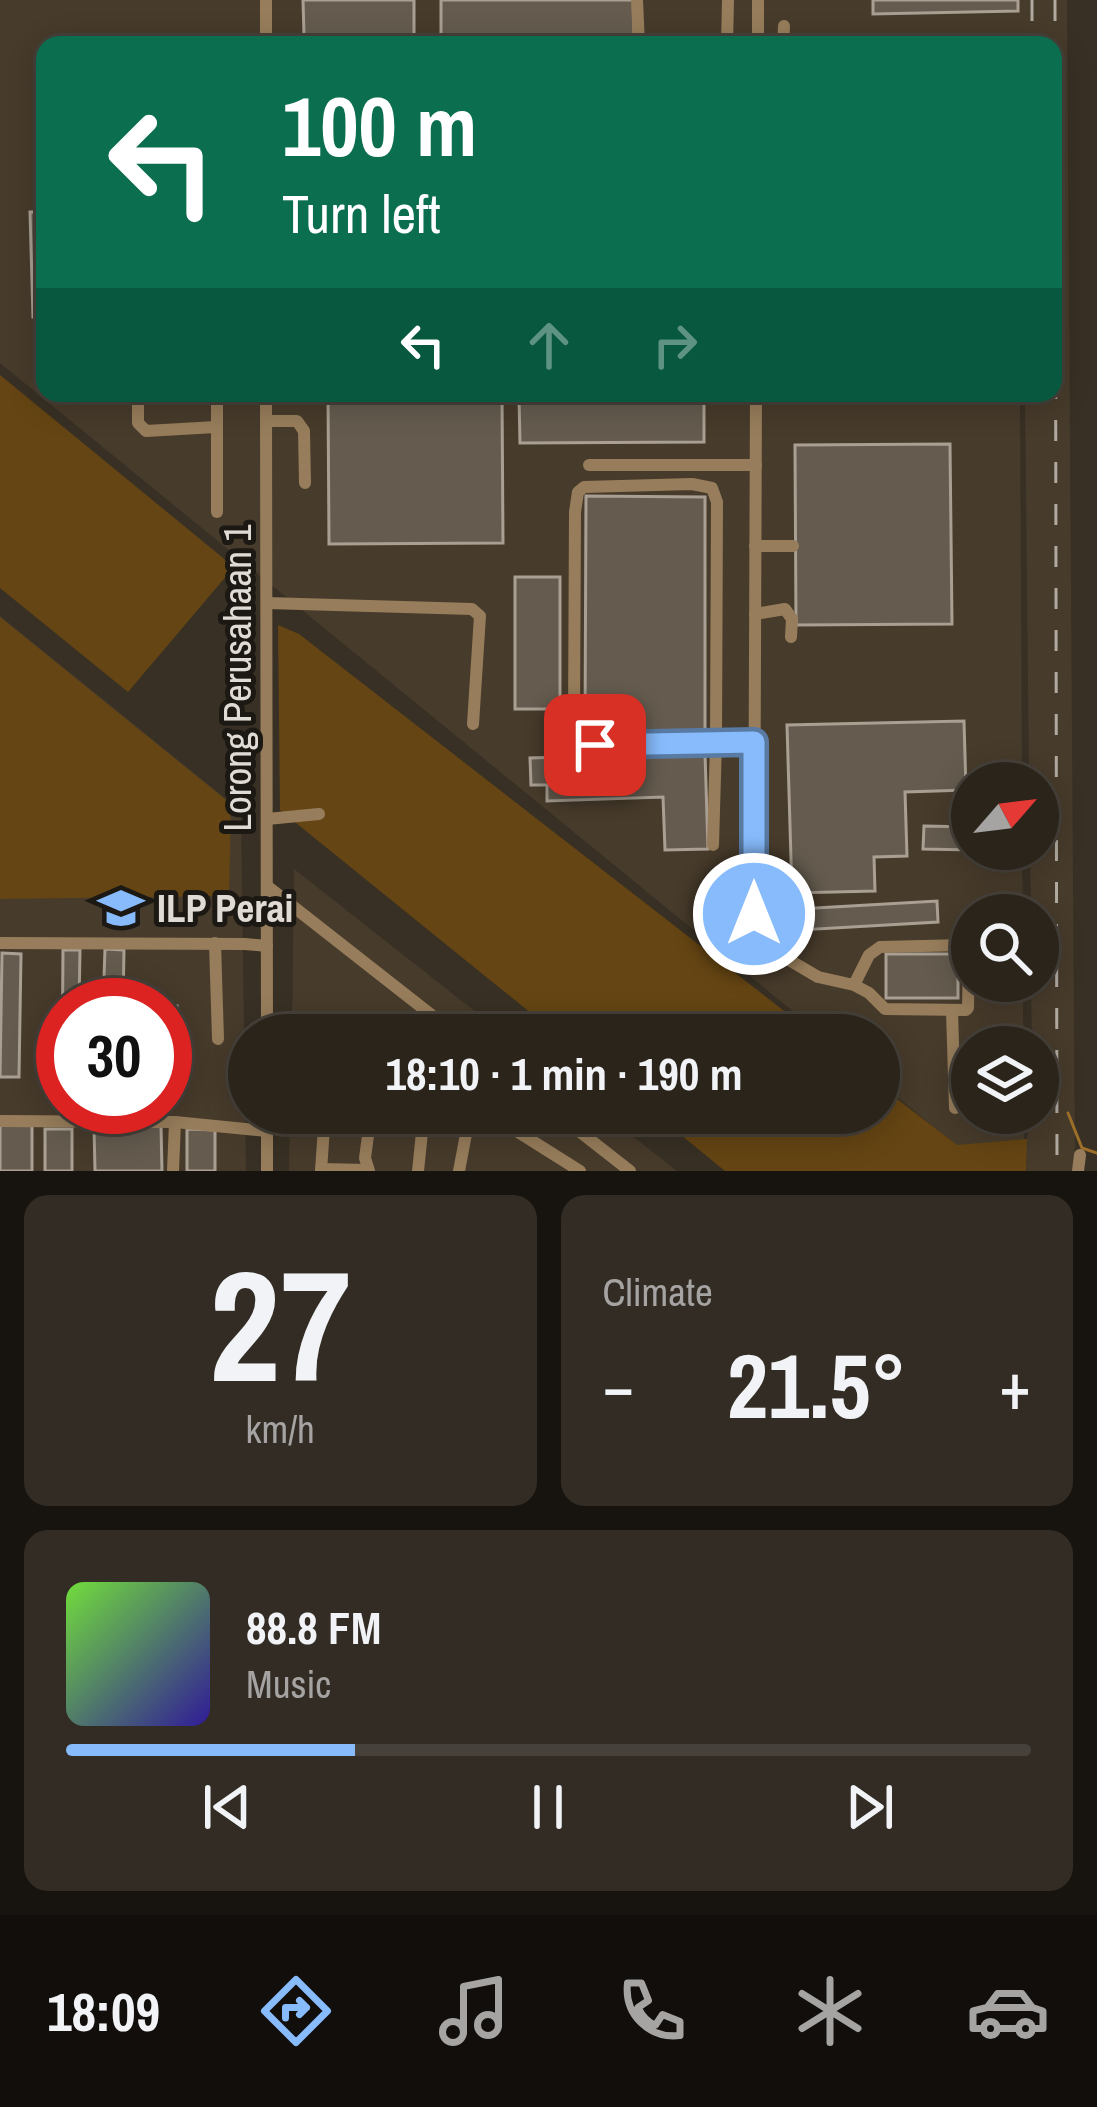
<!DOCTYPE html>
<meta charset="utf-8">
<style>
:root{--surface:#2a241b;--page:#322c24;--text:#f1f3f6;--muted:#a5a4a3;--line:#46413a;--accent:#87bbfb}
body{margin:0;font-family:"Archivo Narrow",sans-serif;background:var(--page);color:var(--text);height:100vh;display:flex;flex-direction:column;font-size:45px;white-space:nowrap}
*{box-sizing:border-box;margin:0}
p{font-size:39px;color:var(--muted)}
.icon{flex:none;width:66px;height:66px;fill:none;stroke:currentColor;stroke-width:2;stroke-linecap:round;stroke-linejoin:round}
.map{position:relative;height:1171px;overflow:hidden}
.sheet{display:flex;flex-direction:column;gap:24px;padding:24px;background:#17140f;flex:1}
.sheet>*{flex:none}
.top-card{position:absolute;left:36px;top:36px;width:1026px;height:366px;border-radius:24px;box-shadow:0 6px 30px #0003,0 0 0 3px var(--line);background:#0b6e4f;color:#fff;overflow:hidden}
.needle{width:78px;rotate:62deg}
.tools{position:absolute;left:951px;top:762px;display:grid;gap:24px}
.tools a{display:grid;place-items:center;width:108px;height:108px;border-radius:50%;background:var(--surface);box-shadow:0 6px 30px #0003,0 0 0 3px var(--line);font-size:60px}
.speed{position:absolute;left:36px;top:978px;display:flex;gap:24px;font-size:60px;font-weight:700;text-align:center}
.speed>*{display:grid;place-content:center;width:156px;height:156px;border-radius:50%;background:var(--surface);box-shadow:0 6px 30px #0003,0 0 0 3px var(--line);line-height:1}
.speed .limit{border:18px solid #d22;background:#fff;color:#111}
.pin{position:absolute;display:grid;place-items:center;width:102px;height:102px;color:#fff;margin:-51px;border-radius:24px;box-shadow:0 6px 18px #0006}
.me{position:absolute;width:132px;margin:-66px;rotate:0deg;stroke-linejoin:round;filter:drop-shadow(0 0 9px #0008)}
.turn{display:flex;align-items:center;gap:42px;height:252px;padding:0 48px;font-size:54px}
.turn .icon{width:156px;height:156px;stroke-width:2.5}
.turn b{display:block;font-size:84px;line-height:102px}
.lanes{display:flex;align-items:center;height:114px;padding:0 48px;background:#0003;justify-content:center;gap:60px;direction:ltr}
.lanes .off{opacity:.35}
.big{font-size:90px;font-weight:800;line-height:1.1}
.sheet .widget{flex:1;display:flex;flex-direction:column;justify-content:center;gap:18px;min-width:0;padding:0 42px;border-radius:24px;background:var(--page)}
.sheet .dial{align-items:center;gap:0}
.dial b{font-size:156px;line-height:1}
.song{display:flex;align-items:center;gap:36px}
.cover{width:144px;height:144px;border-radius:18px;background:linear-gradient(135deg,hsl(100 70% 55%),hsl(250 70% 35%))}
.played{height:12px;border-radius:6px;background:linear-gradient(90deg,var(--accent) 30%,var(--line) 30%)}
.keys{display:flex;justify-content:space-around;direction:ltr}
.heat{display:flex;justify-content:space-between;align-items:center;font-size:66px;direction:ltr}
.sheet .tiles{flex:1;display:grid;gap:24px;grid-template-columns:1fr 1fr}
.widget:last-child{grid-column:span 2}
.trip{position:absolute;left:228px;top:1014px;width:672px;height:120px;border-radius:60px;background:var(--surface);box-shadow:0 6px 30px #0003,0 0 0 3px var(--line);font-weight:800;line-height:120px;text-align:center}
.dock{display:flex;height:192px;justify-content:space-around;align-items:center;background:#110e0b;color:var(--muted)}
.dock .icon{width:84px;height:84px}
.dock .on{color:var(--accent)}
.dock b{font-size:54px;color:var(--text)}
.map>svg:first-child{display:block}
.built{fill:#473b2b;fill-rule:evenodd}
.green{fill:#654513}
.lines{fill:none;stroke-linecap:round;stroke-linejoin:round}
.stream{stroke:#9d6f29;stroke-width:3}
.building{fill:#655c4f;stroke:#a99f92;stroke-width:3}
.minor{stroke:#977d5b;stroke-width:12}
.rail{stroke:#b0aaa1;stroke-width:3;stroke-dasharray:21 21;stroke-linecap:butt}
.route-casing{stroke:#587aa3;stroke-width:30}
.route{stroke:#87bbfb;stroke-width:21}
.labels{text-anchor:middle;stroke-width:10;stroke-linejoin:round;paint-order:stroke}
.street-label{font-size:39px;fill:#e0dbd4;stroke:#1c1813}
.poi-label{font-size:39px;font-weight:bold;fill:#e0dbd4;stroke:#1c1813;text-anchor:start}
</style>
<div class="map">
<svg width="1097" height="1171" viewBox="0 0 1097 1171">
<rect width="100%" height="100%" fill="#383024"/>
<g class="built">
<polygon points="0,0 1067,0 1075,1171 1026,1171 1027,1139 1031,1113 1038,1113 1038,1047 1032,1047 1031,981 1038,981 1038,915 1031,915 1030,849 1038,849 1038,783 1029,783 1025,393 1053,393 1053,45 45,45 45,393 1020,393 1022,783 972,783 972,849 1022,849 1023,915 972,915 972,981 1023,981 1023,1047 972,1047 972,1113 1024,1113 1024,1141 957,1146 879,1082 879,1035 822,1035 0,363"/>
<path d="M0,616L241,811L246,1171H0ZM63,1005H165V1107H63Z"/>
<polygon points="294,869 505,1035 292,1035"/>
<polygon points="290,1113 603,1113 677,1171 289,1171"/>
</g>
<g class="green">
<polygon points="0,375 234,567 128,692 0,588"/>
<polygon points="0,617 231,804 229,896 0,899"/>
<polygon points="278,625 299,634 815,1035 558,1035 280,810"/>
<polygon points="879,1085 957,1145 1027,1139 1026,1171 725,1171 654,1113 879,1113"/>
</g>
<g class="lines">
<polyline class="stream" points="1068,1113 1082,1148 1097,1153"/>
</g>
<g class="building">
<polygon points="303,0 414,0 414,35 304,35"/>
<polygon points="441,0 634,0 634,44 441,43"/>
<polygon points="873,0 1018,0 1018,11 873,14"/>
<polygon points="30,212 45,212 45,317 33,317"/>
<polygon points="328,393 502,393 503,543 329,544"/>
<polygon points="704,396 704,442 520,443 519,397"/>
<polygon points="950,444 952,624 796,625 795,445"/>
<polygon points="586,496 705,497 705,733 585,732"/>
<rect x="515" y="577" width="45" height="132"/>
<polygon points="964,721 966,790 905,792 907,856 874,857 875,891 792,893 787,725"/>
<polygon points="705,753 708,849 665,850 663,797 547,801 547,785 531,785 530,758"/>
<polygon points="924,826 972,827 972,850 923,849"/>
<polygon points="937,901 938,922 800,930 799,909"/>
<polygon points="105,949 124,950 123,1005 103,1005"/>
<polygon points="63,950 80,950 79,1005 63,1005 63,1076 62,1076"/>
<polygon points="2,953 21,954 19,1077 0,1077"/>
<rect x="886" y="954" width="72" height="44"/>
<rect x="165" y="1006" width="12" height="72"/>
<rect x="0" y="1125" width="32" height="46"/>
<polygon points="161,1126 162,1171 95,1171 94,1127"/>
<rect x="45" y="1129" width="27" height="42"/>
<polygon points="187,1129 215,1130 215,1171 187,1171"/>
</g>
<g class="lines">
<g class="minor">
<polyline points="266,0 266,45"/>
<polyline points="637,0 639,45"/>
<polyline points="727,45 728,0"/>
<polyline points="758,45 758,0"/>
<polyline points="783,45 784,26"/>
<polyline points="138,393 138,423 146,431 216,427"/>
<polyline points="217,393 217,512"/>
<polyline points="266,393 267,1035"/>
<polyline points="756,393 754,914 757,941 818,977 854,985 869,993 885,1009 966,1010 968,1008 969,953 965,945 880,947 869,955 854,985"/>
<polyline points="266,421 297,421 304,431 305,483"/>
<polyline points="589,465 756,465"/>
<polyline points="755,546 793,546"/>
<polyline points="267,603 472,609 480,616 473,724"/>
<polyline points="755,614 785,609 792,619 791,637"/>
<polyline points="574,717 575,512 578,492 584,487 692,484 712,488 717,502 716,742 713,845"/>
<polyline points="554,746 755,741"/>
<polyline points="267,819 319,814"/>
<polyline points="267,886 457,1035"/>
<polyline points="0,943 245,944 267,946"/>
<polyline points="215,943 218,1039"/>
<polyline points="952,1011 955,1108"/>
<polyline points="333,1035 339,1028 351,1028 362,1035"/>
<polyline points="267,1113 267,1171"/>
<polyline points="488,1113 580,1171"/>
<polyline points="556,1113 630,1171"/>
<polyline points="0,1121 175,1122 267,1131"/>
<polyline points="321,1169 368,1170"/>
<polyline points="173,1171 175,1122"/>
<polyline points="321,1171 325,1113"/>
<polyline points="369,1171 365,1158 371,1113"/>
<polyline points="418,1171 424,1113"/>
<polyline points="459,1171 470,1113"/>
<polyline points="1078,1171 1080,1155"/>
</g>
<g class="rail">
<polyline points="1032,0 1032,45"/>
<polyline points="1055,0 1057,1171"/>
</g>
</g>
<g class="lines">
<g class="route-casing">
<polyline id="route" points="595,745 754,742 754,914"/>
</g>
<use href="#route" class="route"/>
</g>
<defs>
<g id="university-bare" transform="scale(3.6)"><path d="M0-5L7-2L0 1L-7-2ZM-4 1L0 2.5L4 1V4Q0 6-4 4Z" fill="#87bbfb" stroke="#1c1813" stroke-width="2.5" paint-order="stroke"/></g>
</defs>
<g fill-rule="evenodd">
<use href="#university-bare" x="121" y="908"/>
</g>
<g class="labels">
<g class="street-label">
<text transform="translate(237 678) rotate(-90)" y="14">Lorong Perusahaan 1</text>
</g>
<g class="poi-label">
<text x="157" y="922">ILP Perai</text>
</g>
</g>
</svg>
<div class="tools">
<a><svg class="needle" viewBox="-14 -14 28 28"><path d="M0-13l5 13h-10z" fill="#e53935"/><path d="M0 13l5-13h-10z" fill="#a5a4a3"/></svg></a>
<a><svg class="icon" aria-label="search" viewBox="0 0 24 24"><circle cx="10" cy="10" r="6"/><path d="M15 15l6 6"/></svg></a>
<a><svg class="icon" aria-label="layers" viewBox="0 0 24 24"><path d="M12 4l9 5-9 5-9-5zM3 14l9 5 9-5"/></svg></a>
</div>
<div class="speed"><div class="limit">30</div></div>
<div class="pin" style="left:595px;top:745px;background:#d93025"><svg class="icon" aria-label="arrive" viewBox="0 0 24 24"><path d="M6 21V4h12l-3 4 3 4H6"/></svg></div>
<svg class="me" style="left:754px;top:914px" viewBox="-20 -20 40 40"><circle r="17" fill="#87bbfb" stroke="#fff" stroke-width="3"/><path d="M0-11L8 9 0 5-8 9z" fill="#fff"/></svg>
<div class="trip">18:10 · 1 min · 190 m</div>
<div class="top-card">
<div class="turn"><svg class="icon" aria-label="left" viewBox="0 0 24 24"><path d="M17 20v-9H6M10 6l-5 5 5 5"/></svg><div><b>100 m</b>Turn left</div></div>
<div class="lanes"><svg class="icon" aria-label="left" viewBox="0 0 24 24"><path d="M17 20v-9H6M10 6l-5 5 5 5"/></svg><svg class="icon off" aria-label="ahead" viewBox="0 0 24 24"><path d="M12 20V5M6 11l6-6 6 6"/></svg><svg class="icon off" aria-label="right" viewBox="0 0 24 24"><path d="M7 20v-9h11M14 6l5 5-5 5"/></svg></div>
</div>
</div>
<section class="sheet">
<div class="tiles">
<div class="widget dial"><b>27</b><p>km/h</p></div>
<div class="widget"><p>Climate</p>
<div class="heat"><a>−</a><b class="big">21.5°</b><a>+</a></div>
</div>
<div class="widget">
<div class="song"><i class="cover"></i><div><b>88.8 FM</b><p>Music</p></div></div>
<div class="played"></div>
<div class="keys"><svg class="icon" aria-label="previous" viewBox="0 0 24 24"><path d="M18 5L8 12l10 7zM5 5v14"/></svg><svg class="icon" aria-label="pause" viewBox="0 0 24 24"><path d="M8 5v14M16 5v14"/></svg><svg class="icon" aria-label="next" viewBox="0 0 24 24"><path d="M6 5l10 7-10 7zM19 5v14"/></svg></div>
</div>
</div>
</section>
<nav class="dock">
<b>18:09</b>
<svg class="icon on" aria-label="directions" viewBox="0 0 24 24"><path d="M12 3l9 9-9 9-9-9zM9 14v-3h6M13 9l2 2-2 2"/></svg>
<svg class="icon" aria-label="music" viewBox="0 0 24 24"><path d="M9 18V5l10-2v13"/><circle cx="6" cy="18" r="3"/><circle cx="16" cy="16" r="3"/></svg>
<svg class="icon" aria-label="phone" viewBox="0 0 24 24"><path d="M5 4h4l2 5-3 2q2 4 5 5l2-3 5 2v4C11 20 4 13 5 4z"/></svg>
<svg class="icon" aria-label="climate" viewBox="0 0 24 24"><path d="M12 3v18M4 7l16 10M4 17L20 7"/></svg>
<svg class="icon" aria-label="car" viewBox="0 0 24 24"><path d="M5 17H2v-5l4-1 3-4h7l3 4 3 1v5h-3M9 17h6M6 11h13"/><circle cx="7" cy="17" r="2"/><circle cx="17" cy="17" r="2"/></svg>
</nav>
